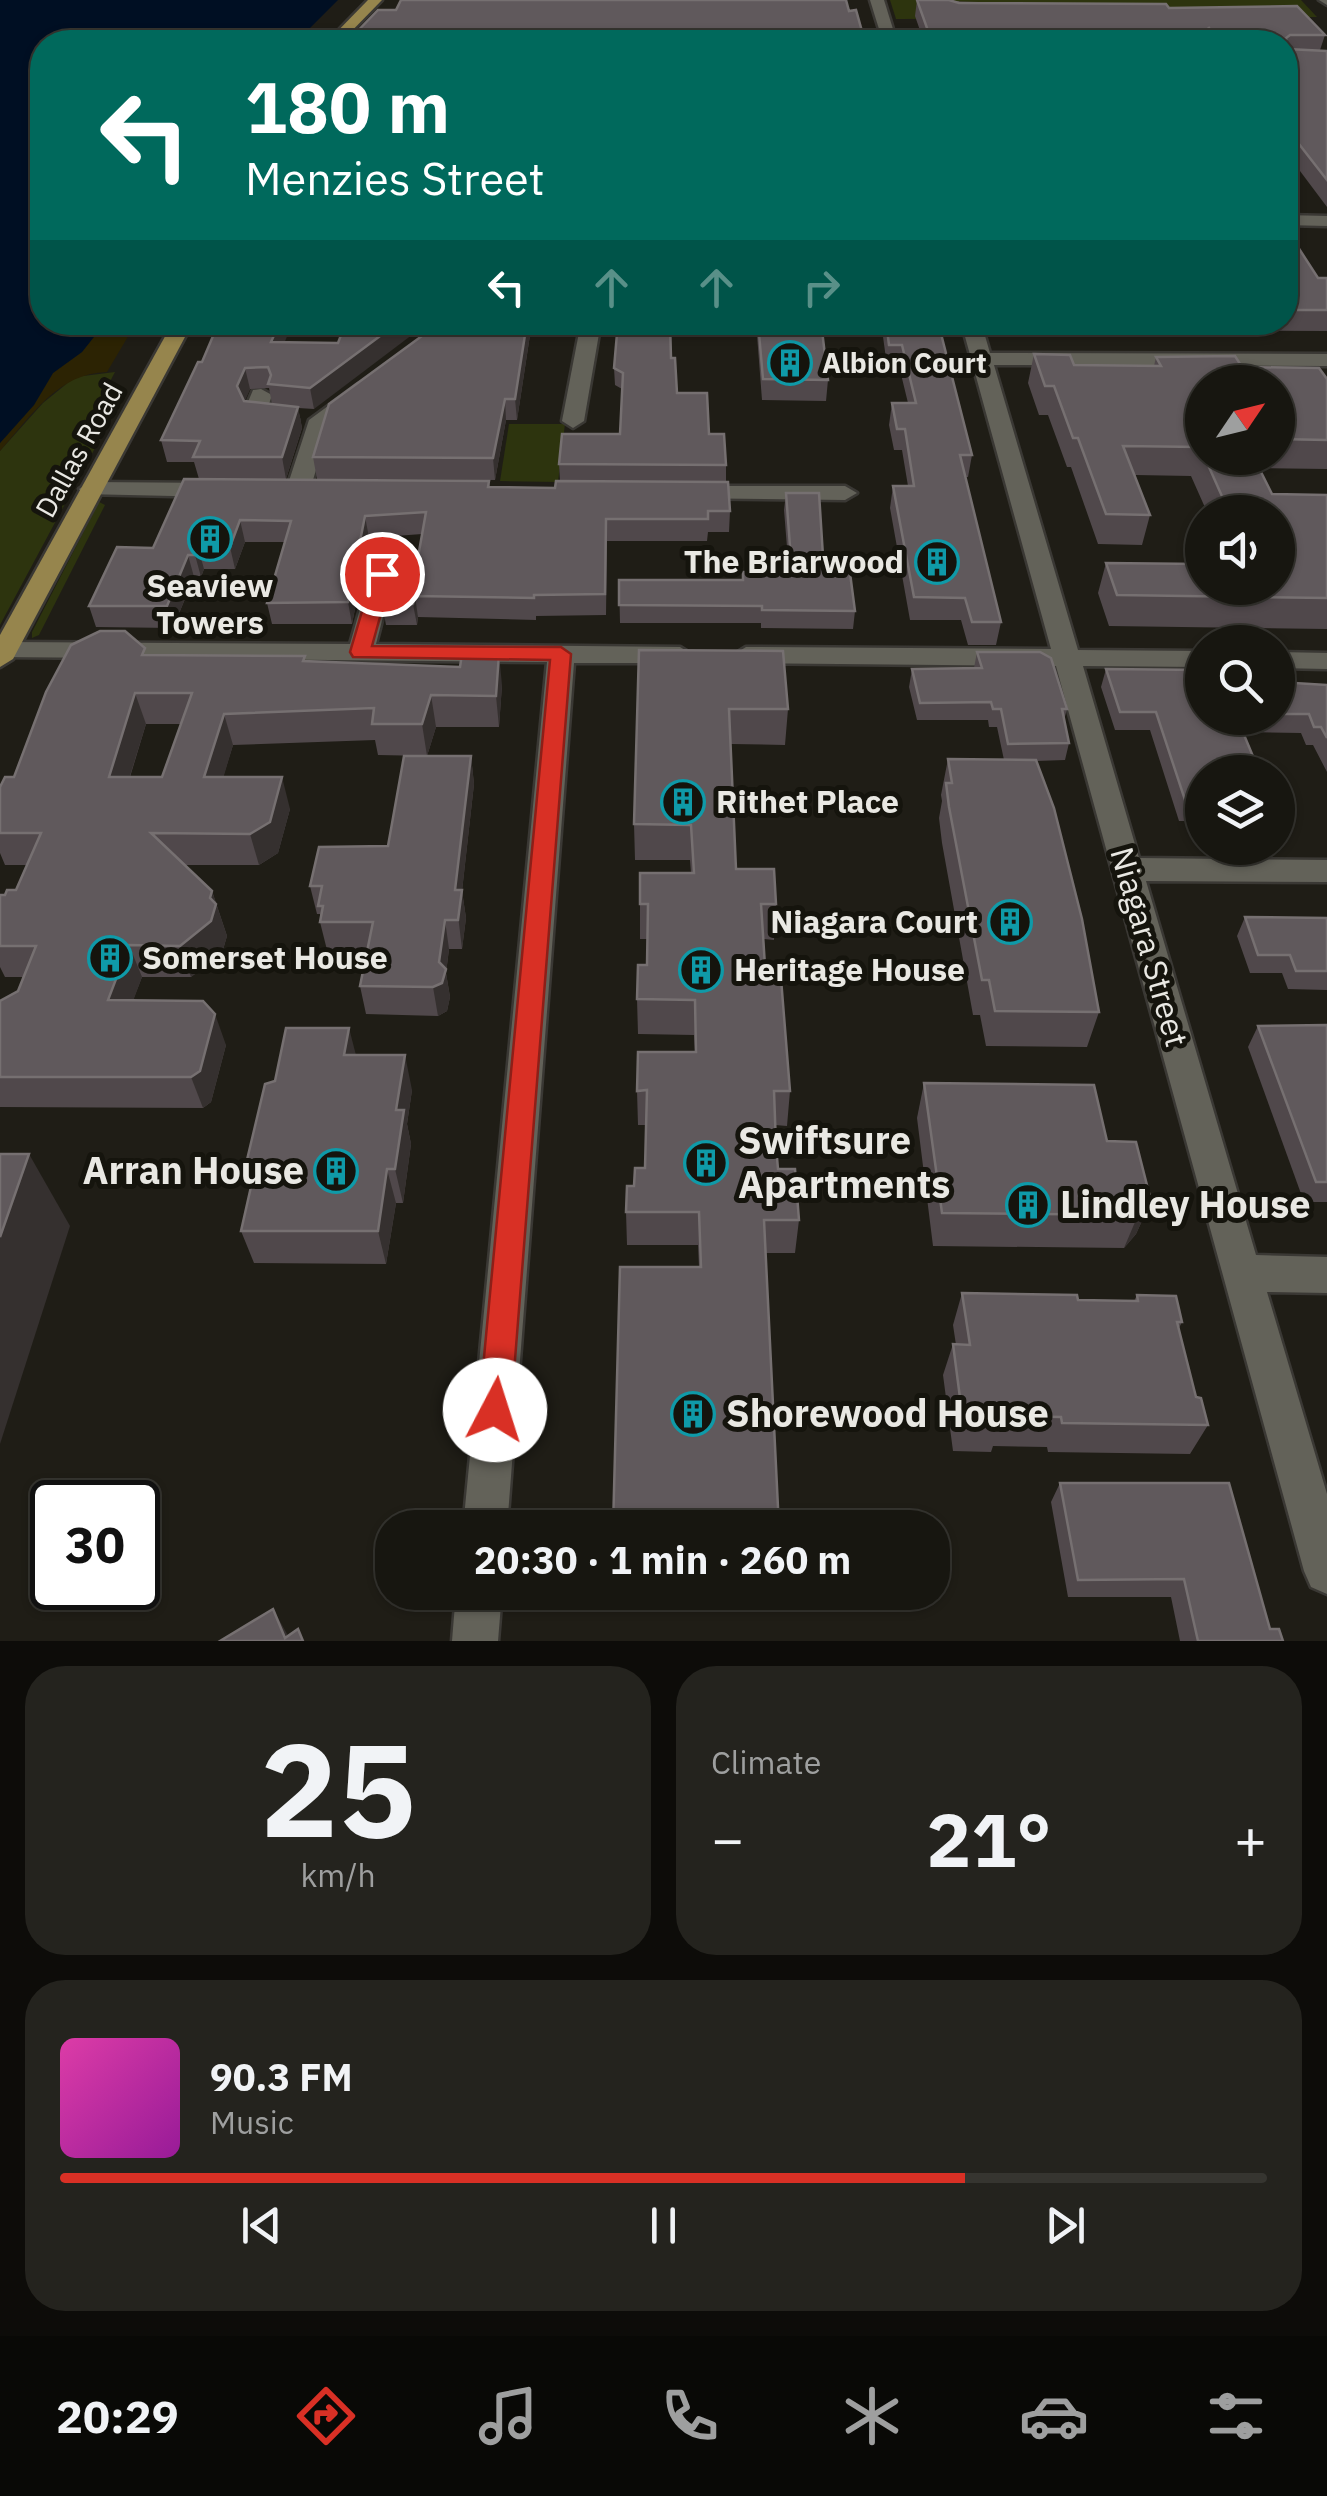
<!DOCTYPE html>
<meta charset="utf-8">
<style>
:root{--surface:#171610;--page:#24231e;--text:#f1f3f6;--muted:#9e9f9f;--line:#363530;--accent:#d93025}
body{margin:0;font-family:"IBM Plex Sans",sans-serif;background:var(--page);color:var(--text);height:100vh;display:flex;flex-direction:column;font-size:38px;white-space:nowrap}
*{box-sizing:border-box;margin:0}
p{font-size:32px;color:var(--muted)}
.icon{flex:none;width:55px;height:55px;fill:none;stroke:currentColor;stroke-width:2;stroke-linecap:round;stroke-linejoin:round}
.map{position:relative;height:1641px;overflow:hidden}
.sheet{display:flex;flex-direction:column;gap:25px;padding:25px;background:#0d0c09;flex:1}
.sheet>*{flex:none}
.banner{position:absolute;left:30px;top:30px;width:1268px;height:305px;border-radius:40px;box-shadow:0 2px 8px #0004,0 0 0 2px var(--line);background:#00695c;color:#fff;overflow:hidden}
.needle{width:65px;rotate:55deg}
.tools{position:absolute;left:1185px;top:365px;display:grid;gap:20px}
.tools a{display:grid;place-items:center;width:110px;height:110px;border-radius:50%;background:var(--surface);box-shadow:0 2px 8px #0004,0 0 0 2px var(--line);font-size:50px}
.speed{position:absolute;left:30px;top:1480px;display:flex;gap:20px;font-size:50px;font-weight:700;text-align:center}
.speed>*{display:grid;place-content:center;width:130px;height:130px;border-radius:50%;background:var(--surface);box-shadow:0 2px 8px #0004,0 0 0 2px var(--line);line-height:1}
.speed .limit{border:5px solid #111;border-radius:15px;background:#fff;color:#111}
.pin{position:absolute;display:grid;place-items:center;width:85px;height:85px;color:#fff;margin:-42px;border:5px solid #fff;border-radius:50%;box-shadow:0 2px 10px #0007}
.me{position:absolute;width:110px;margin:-55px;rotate:5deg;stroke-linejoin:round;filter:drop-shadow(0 0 8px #0008)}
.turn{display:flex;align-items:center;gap:35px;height:210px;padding:0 50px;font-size:45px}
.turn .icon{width:130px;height:130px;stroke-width:2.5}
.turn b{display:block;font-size:70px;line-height:85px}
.lanes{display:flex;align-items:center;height:95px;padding:0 50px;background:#0003;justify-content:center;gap:50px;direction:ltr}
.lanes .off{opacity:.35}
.big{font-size:75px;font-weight:700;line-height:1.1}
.sheet .card{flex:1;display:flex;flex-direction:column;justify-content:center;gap:15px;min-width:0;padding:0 35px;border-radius:40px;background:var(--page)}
.sheet .dial{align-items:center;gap:0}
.dial b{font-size:130px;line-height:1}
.song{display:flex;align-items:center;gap:30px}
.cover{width:120px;height:120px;border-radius:15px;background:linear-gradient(135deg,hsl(320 70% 55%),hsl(300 70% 35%))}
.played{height:10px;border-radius:5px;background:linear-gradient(90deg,var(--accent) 75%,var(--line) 75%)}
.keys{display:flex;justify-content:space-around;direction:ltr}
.heat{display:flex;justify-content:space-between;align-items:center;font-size:55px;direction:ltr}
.sheet .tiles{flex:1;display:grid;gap:25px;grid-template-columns:1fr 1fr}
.card:last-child{grid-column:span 2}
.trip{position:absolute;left:375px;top:1510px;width:575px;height:100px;border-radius:40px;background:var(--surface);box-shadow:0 2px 8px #0004,0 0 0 2px var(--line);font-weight:700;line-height:100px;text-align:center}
.tabs{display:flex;height:160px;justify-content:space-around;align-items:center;background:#090906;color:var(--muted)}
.tabs .icon{width:70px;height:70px}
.tabs .selected{color:var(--accent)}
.tabs b{font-size:45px;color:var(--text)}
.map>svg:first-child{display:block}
.green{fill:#2d340e}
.sand{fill:#2c2303}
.water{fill:#000f23}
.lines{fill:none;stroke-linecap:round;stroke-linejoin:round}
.minor-casing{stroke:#3a3834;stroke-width:5}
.major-casing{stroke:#3a3834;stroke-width:5}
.minor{fill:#636259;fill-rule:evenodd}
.major{fill:#96854d;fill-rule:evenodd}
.wall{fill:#50484b;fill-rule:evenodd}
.shaded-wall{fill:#35302f}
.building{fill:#60595c;stroke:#767071;stroke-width:2.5;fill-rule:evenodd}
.route{fill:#d93025;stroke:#8d1f18;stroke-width:2.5}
.labels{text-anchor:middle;stroke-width:10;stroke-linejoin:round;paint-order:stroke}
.far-poi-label{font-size:28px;font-weight:bold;fill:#e9e8e3;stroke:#15140d;text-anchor:start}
.far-street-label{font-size:28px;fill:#e9e8e3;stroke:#15140d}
.poi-label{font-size:32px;font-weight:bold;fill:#e9e8e3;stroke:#15140d;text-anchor:start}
.street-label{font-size:32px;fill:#e9e8e3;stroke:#15140d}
.near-poi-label{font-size:38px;font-weight:bold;fill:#e9e8e3;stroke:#15140d;text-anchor:start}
</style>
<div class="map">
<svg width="1327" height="1641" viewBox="0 0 1327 1641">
<rect width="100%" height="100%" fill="#1f1d16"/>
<g class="green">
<polygon points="890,0 1301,0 1317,17 896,19"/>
<polygon points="115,372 95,410 109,422 0,625 0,451 43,403 75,377"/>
<polygon points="509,424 565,424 558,482 500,481"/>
<polygon points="99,502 105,505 39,635 32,638 32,632"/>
</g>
<path class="sand" d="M105,323H136L107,372C58,373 31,416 0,451V443L34,405L53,373L82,352Z"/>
<polygon class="water" points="0,0 338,0 296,42 42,42 42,322 105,323 82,352 53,373 34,405 0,443"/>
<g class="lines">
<g class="minor-casing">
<g id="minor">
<polygon points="870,0 884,0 897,42 883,42"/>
<polygon points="1319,0 1327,0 1327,5"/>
<polygon points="1285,215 1327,216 1327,226 1285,225"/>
<polygon points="581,322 601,322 584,421 573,428 562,421"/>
<polygon points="961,322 981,322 990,353 1327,354 1327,366 994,365 1078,650 1202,651 1202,667 1083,666 1139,858 1327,860 1327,882 1146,881 1256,1255 1327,1257 1327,1293 1267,1292 1327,1494 1327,1594 1311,1587 1304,1571 1056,666 746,663 733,655 746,647 1051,649"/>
<polygon points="358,384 369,390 330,423 310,490 298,497 290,495 286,490 309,420"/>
<polygon points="261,389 272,395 267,410 295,414 298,419 295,424 252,420 245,409 253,390"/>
<polygon points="91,482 218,483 230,490 218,497 83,494 79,489"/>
<polygon points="688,486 845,486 857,493 845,500 680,498 676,493"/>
<polygon points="382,567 394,574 376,644 680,647 693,655 680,663 574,663 507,1528 463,1528 547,662 0,657 0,643 6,642 350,644 370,574"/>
<polygon points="1278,652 1327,653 1327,669 1278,668"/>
<polygon points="456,1592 502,1592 498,1641 452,1641"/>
</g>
</g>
<g class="major-casing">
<g id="major">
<polygon points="368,0 382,0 341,42 327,42"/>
<polygon points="173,322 193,322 13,659 0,667 0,635"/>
</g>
</g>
<use href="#minor" class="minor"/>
<use href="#major" class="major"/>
</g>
<g class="wall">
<polygon points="917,0 1169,8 1325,35 1320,50 1327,51 1327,207 1285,151 1285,42 924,42 915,16"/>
<polygon points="1285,227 1318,278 1327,278 1327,331 1004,329 1002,322 1285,322"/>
<polygon points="532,322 517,420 506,420 495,480 317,479 313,457"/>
<polygon points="756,322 821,322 828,380 826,401 762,400"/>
<polygon points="881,322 938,322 972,455 968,477 965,477 1001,622 996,645 968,645 961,620 910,620 890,508 893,486 908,486 902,450 894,450 889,425 892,403 908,403 899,366 887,366"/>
<path d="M284,342L338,343L314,409L298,408L302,428L286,479H199L194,462H167L161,440L202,362ZM269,388L272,404L244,401L250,389Z"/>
<path d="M1034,354L1074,365L1154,366L1156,357L1242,367L1327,379V469L1259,468L1272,494L1327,495V629L1109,626L1098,593L1106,563L1278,588V512H1207L1191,476L1135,475L1150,515L1142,545L1098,544L1071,467H1067L1048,415H1039L1028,383ZM1202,382H1278V458H1202Z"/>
<polygon points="671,358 677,393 709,434 726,465 726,482 560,481 559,464 620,434 622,389 615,385 614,368"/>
<polygon points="184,479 489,481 490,487 730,511 729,532 708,532 707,541 607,541 606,615 536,616 536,620 418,617 417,625 386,625 382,604 408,577 417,563 422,534 369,538 352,624 272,624 267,603 285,542 245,542 235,569 204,569 201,577 194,577 173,628 96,627 89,606 153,548"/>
<polygon points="786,493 824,572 855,611 853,629 761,628 761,623 620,623 619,580 742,580 743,572 789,572 784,510"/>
<polygon points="639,650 788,709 785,745 731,744 736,869 776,904 774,940 764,939 765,966 790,1091 787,1126 775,1125 778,1169 799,1220 795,1253 765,1253 699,1267 698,1245 627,1245 626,1212 634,1186 645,1168 646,1125 638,1125 637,1091 695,1052 694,1035 638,1034 637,999 647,965 648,939 640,939 640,873 691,873 690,860 635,860 634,824"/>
<polygon points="977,652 1067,709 1064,720 1069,743 1065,760 1036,761 1099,1012 1087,1047 986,1046 980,1015 973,1015 942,843 939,818 942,801 941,795 948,759 1004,760 997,727 989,727 988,720 917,720 909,687 912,669 974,668"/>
<path d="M147,655L306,661L502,685L499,727H436L427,756L378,755L375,740L233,745L223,777L290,809L278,853L259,865H184L212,891L227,936L222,953L191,977H142L133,1000L226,1045L211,1102L203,1108L0,1107V1001L18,991L23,977H5L0,967V895H5L16,890L27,865H5L0,853V787L14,777ZM146,724H181L162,777H130Z"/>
<polygon points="1106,669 1202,718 1278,718 1278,682 1327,685 1327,772 1313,745 1306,745 1301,733 1242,732 1202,772 1202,823 1199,821 1179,821 1150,730 1115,730 1101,687"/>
<polygon points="471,756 474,784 462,891 466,918 462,949 449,949 446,973 450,997 447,1011 438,1016 366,1014 360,986 367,951 327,950 320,922 320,914 317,914 310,886 388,846"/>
<polygon points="1278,789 1283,803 1278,817"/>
<polygon points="1245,917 1327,918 1327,990 1288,989 1282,973 1250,973 1237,936"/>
<polygon points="1327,1025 1327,1202 1304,1202 1248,1047 1258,1026"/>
<polygon points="356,1055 412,1090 407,1124 411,1144 403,1203 396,1203 386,1264 254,1263 241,1231 252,1181 246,1164"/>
<polygon points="924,1083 1151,1201 1136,1234 1124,1248 933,1246 917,1118"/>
<polygon points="962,1293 1078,1300 1134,1301 1137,1295 1182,1322 1179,1328 1196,1397 1208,1425 1190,1454 1048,1452 1047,1447 993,1446 991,1452 953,1451 943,1375 953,1344 956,1345 953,1325"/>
<polygon points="1060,1483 1270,1629 1283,1641 1180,1641 1171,1597 1068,1597 1051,1502"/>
</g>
<g class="shaded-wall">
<polygon points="1209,28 1206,42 1189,42"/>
<polygon points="280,322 293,322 276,363 271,342"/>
<polygon points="399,322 429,322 314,409 310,388"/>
<polygon points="527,322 532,322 517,420 515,399"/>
<polygon points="245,368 250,389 242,408 237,386"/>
<polygon points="505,399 506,420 495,480 493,458"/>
<polygon points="298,407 302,428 286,479 282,457"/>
<polygon points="365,516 369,538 352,624 348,602"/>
<polygon points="240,520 245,542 235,569 230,547"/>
<polygon points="198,547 204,569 201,577 195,555"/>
<polygon points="188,555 194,577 173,628 167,606"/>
<polygon points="415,596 418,617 417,625 413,604"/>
<polygon points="499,654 502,685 499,727 496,696"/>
<polygon points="135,693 146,724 120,808 109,777"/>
<polygon points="431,695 436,727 427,756 422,724"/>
<polygon points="224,714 233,745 214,809 204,777"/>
<polygon points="471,756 474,784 462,891 466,918 462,949 455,890"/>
<polygon points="282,777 290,809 278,853 259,865 250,834"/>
<polygon points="212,891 227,936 222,953 191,977 180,946 210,898"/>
<polygon points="445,920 449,949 446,973 450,997 447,1011 438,1016 433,987 439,962"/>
<polygon points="129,945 142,977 122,1031 108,1000"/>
<polygon points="215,1014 226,1045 211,1102 203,1108 191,1077"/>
<polygon points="349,1028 358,1063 344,1055"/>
<polygon points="405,1055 412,1090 407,1124 411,1144 403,1203 395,1169 396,1110"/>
<polygon points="29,1154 70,1226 0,1444 0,1237"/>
<polygon points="387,1169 396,1203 386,1264 378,1231"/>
<polygon points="1151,1201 1136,1234 1124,1248 1138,1215"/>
<polygon points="273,1609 291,1641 287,1641"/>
</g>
<g class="building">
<polygon points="401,0 846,0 849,11 856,10 865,42 347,42 378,10 396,10"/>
<polygon points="917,0 949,0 959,3 1166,4 1169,8 1297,6 1325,35 1290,35 1286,38 1287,49 1327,51 1327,180 1285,126 1285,42 1220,42 1209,28 1189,42 932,42"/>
<polygon points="1285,227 1318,278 1327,278 1327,310 1285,310"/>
<polygon points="219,322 280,322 271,342 338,343 346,322 399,322 310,388 268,384 271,375 268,367 245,368 237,386 244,401 298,407 282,457 193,457 200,441 161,440 198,362 202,362"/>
<polygon points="441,322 527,322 515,399 505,399 493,458 313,457 329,404"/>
<polygon points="618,322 670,322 671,358 675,358 677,393 707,393 709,434 724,434 726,465 559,464 562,434 620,434 623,373 614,368"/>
<polygon points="758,322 821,322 828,380 763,379"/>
<polygon points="886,322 938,322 972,455 960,455 1001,622 972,622 965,598 914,597 893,486 914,486 905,429 897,429 892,403 916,403 902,345 889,345"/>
<polygon points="1034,354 1070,355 1074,365 1161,366 1156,357 1235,356 1242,367 1319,368 1327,379 1327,440 1278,439 1278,382 1202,382 1202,453 1200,447 1123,446 1150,515 1106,514 1078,438 1073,438 1054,386 1045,386"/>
<polygon points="1205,458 1254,458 1272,494 1327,495 1327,598 1117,595 1106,563 1202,564 1202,588 1278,588 1278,512 1229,512"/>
<polygon points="184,479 489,481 488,487 555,488 556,481 728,482 730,511 708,511 708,519 606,519 605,594 534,595 534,598 415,596 413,604 382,604 388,577 408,577 411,563 417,563 426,512 365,516 348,602 267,603 291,521 240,520 230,547 198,547 195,555 188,555 167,606 89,606 117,547 153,548"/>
<polygon points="786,493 819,493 824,572 850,573 855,611 762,610 762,606 619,605 619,580 743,580 743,572 792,573"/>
<path d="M100,631H125L145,648L142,655L305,656L303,661L460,667L462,654H499L496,696L431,695L422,724H372L374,708L224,714L204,777H282L270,822L250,834L151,833L212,891L210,898L216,904L211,921L180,946L129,945L108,1000L203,1001L215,1014L200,1071L191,1077H0V1001L18,991L36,946H0V895H5L7,890H16L41,833H0V787L5,777H14L46,692L71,645ZM135,693H192L162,777H109Z"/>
<polygon points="639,650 783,651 788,709 729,709 736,869 774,869 776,904 761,904 765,966 780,966 790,1091 774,1091 776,1146 778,1169 795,1169 799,1220 764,1220 779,1528 613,1528 620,1267 701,1267 699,1212 626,1212 627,1186 634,1186 635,1168 645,1168 647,1090 637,1091 638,1052 696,1052 695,1000 637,999 638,965 647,965 648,904 640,904 640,873 694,873 691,825 634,824"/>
<polygon points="977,652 1040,652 1051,658 1067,709 1062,709 1069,743 1008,744 1001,709 993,709 991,702 920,703 912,669 982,668"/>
<polygon points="1106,669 1202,670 1202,718 1237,718 1257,766 1268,766 1270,772 1202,772 1202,803 1186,803 1156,712 1120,712"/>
<polygon points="1278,682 1327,685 1327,738 1321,727 1314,727 1309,714 1278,714"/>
<polygon points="404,756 471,756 455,890 462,890 458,920 445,920 439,962 446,969 442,983 433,987 360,986 373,922 320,922 323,906 318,906 322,886 310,886 319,847 388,846"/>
<polygon points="948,759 1036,760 1054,808 1082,919 1099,1012 995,1011 989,980 982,980 949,807 946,783 952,783"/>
<polygon points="1278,789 1283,803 1278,803"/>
<polygon points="1245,917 1327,918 1327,971 1296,971 1290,955 1258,955"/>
<polygon points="1327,1025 1327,1182 1316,1182 1258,1026"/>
<polygon points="286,1028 349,1028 344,1055 405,1055 396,1110 404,1110 395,1169 387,1169 378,1231 241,1231 255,1169 246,1164 265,1084 275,1081"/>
<polygon points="924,1083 1094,1085 1107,1141 1136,1142 1151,1201 1138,1215 942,1213"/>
<polygon points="0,1154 29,1154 0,1237"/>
<polygon points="962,1293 1077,1295 1078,1300 1138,1301 1137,1295 1176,1296 1182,1322 1177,1322 1196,1397 1201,1398 1208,1425 1062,1423 1061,1417 1001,1416 1002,1422 963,1421 953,1344 970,1345"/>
<polygon points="1060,1483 1229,1483 1270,1629 1279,1629 1283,1641 1198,1641 1184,1579 1078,1580"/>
<polygon points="273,1609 285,1638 298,1629 303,1641 220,1641"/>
</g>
<polygon class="route" points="382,569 392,574 372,646 561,647 571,654 511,1410 506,1421 495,1426 484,1421 479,1410 550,660 353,657 350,652 373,574"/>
<defs>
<g id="building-ring" transform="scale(2.25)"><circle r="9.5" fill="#15140d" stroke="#0f9aa8" stroke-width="1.5"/><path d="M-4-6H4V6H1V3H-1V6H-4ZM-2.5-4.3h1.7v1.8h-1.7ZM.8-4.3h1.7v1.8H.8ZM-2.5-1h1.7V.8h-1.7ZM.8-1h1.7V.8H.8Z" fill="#0f9aa8"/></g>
</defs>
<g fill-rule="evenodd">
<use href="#building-ring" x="790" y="363"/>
<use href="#building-ring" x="210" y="539"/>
<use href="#building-ring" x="937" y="562"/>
<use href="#building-ring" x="683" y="802"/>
<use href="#building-ring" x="1010" y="922"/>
<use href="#building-ring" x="110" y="958"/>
<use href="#building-ring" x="701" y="970"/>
<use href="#building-ring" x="706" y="1163"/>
<use href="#building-ring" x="336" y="1171"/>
<use href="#building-ring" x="1028" y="1205"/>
<use href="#building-ring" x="693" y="1414"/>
</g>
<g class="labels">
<g class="far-poi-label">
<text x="822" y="373">Albion Court</text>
</g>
<g class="far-street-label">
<text transform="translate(79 450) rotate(-61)" y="10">Dallas Road</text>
</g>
<g class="poi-label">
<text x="904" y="573" text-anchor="end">The Briarwood</text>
<text x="210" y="597" text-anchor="middle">Seaview<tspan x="210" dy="37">Towers</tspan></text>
<text x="716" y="813">Rithet Place</text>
<text x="978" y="933" text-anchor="end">Niagara Court</text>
<text x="142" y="969">Somerset House</text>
<text x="734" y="981">Heritage House</text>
</g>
<g class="street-label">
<text transform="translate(1149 947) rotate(74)" y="11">Niagara Street</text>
</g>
<g class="near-poi-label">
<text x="738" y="1154">Swiftsure<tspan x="738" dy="44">Apartments</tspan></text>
<text x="304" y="1184" text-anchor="end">Arran House</text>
<text x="1060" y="1218">Lindley House</text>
<text x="726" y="1427">Shorewood House</text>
</g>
</g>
</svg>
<div class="tools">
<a><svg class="needle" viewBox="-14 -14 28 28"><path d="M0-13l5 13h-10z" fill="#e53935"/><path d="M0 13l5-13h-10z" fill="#9e9f9f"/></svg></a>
<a><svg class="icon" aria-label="sound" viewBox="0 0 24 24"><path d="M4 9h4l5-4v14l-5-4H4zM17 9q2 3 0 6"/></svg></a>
<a><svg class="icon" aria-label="search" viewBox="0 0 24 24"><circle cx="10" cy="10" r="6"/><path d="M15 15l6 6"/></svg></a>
<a><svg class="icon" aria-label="layers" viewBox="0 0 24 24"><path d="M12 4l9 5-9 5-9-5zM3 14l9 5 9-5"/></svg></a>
</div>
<div class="speed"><div class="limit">30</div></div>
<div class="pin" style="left:382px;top:574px;background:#d93025"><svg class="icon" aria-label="arrive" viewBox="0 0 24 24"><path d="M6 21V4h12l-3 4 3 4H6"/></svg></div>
<svg class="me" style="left:495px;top:1410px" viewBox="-20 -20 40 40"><circle r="19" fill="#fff"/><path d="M0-13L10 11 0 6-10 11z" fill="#d93025"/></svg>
<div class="trip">20:30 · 1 min · 260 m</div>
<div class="banner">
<div class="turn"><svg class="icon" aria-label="left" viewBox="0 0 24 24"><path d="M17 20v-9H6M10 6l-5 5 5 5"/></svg><div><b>180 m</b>Menzies Street</div></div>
<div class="lanes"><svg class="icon" aria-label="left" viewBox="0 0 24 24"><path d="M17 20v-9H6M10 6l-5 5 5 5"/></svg><svg class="icon off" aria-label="ahead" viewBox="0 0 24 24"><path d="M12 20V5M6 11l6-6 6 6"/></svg><svg class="icon off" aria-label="ahead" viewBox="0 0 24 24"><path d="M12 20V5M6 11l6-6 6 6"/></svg><svg class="icon off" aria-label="right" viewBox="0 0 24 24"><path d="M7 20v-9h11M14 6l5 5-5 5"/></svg></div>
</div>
</div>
<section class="sheet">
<div class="tiles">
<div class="card dial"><b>25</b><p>km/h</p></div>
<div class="card"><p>Climate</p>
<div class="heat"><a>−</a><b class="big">21°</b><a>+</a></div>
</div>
<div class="card">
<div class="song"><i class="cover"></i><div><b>90.3 FM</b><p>Music</p></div></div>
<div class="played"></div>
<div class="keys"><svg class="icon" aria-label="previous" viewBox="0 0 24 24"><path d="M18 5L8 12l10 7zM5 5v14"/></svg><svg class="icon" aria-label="pause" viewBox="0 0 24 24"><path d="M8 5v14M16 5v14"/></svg><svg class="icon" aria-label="next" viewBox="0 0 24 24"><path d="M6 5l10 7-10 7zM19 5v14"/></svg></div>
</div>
</div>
</section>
<nav class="tabs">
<b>20:29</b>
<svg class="icon selected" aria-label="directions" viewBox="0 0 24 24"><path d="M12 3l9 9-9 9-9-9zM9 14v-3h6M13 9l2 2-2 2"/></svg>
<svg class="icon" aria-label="music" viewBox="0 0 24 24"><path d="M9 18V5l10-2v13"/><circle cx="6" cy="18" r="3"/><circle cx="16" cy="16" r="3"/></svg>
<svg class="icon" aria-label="phone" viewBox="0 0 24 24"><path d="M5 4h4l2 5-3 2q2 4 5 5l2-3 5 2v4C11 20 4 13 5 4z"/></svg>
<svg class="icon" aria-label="climate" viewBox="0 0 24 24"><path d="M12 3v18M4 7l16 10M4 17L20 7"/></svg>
<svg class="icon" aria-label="car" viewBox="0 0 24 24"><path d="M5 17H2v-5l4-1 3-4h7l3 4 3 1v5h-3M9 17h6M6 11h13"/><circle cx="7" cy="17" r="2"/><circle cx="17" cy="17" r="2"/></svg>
<svg class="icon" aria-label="filters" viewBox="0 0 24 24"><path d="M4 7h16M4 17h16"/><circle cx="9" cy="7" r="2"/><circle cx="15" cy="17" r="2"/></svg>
</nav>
